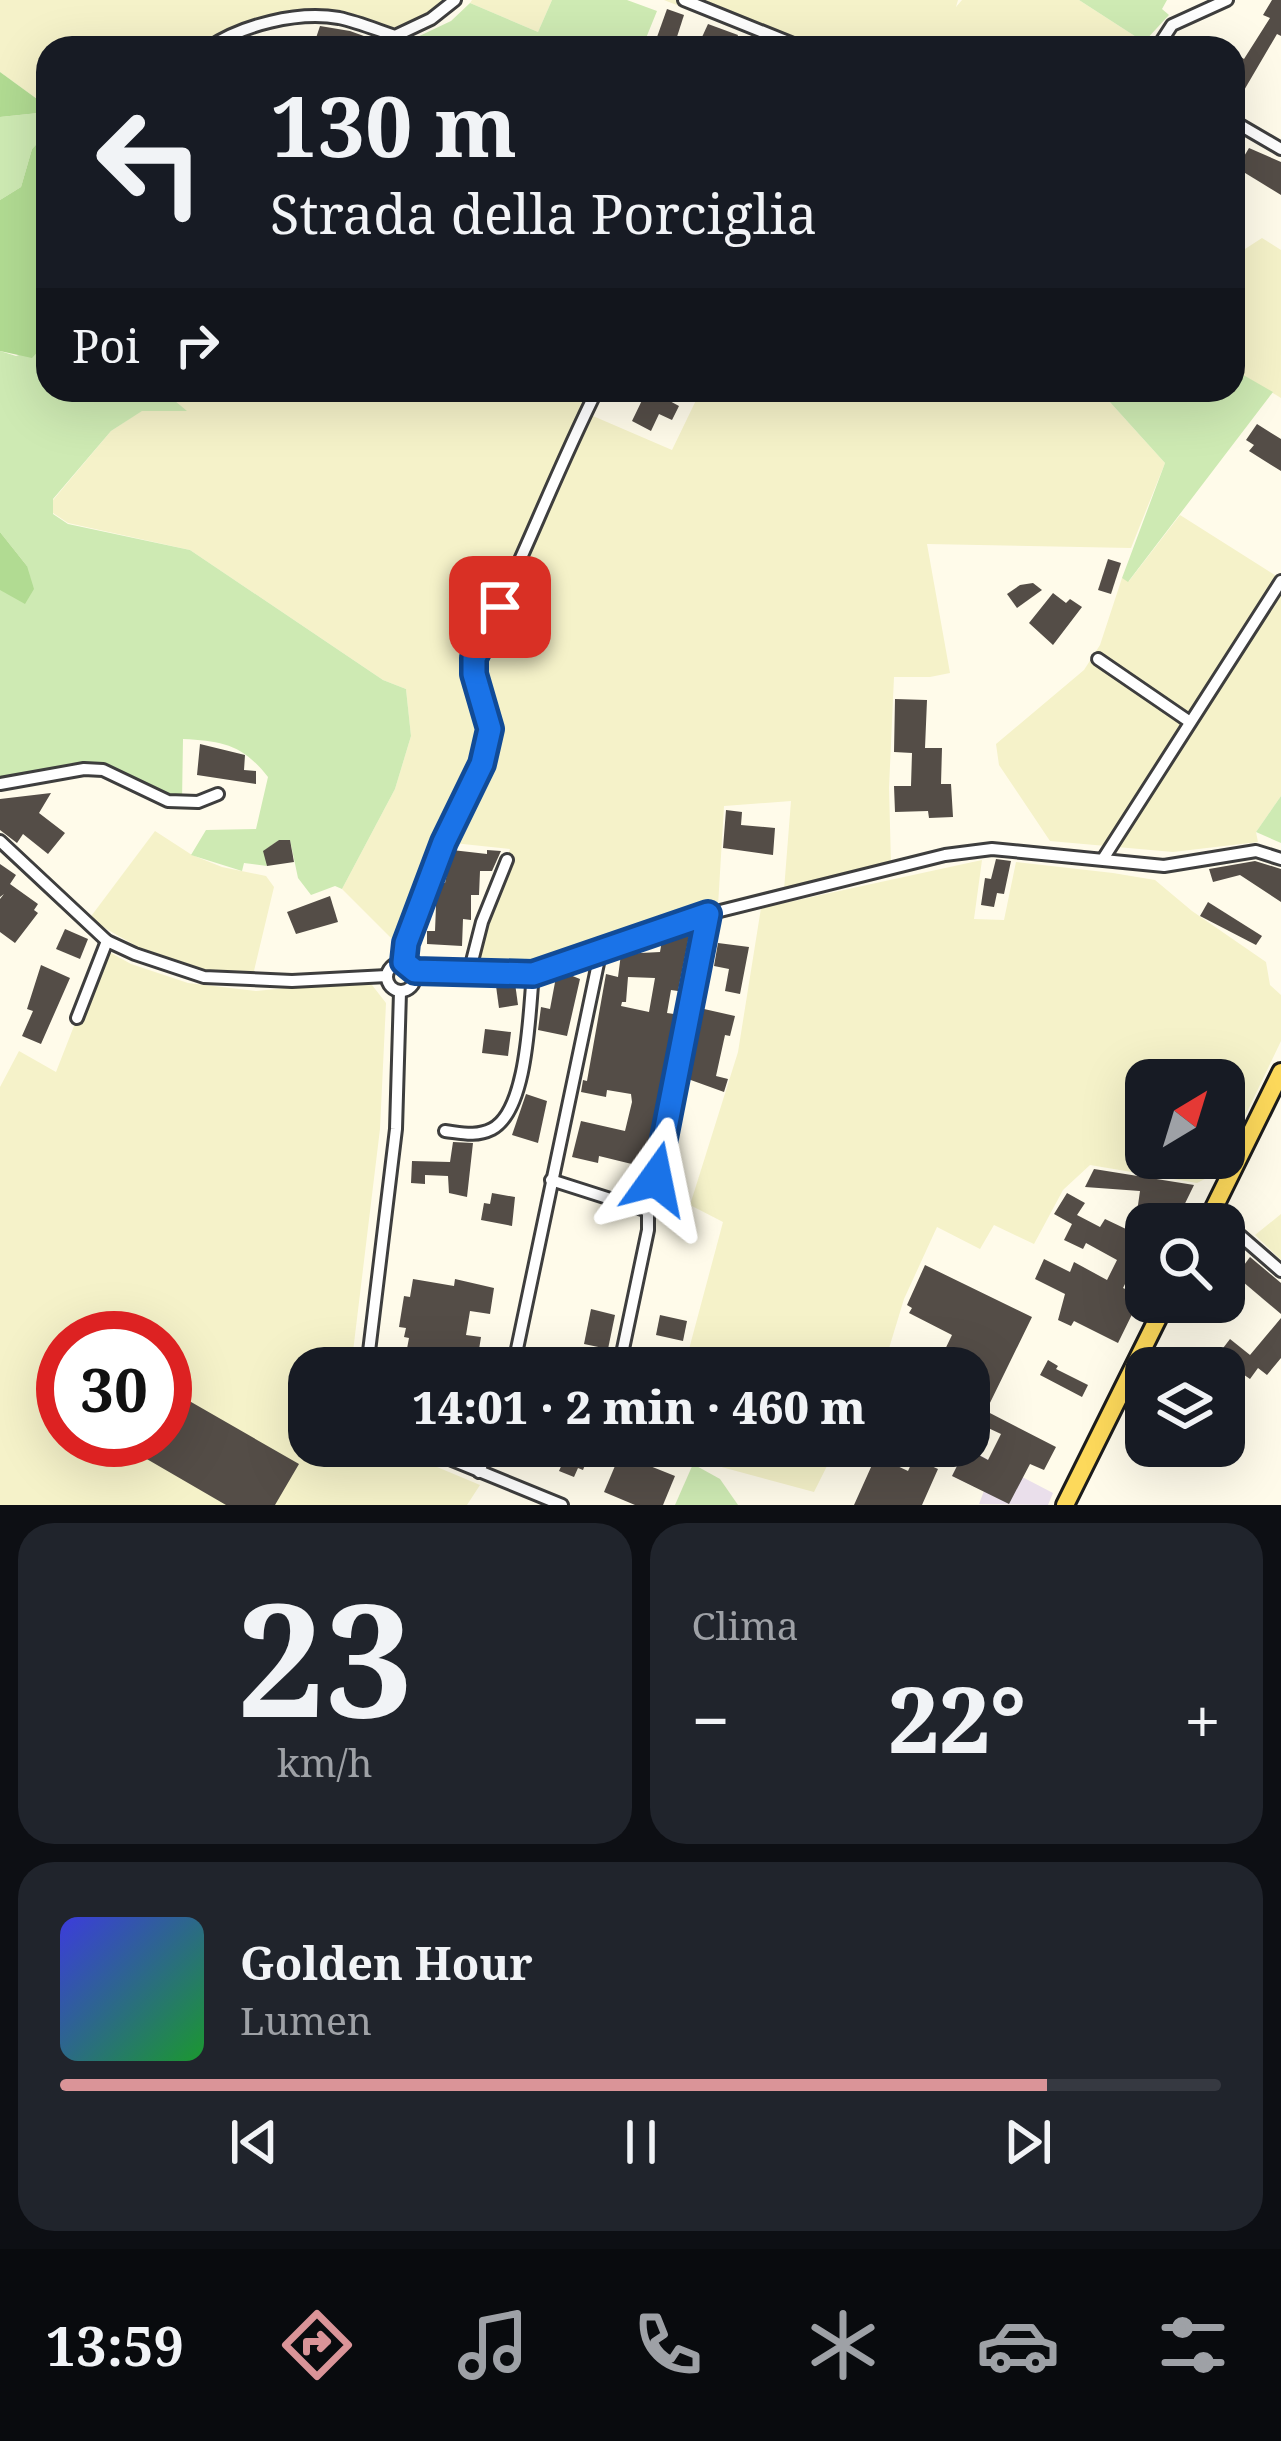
<!DOCTYPE html>
<html lang="it">
<meta charset="utf-8">
<style>
:root{--surface:#171b24;--page:#20242c;--text:#f1f3f6;--muted:#9ea1a6;--line:#363941;--accent:#da9498}
body{margin:0;font-family:"Noto Serif",serif;background:var(--page);color:var(--text);height:100vh;display:flex;flex-direction:column;font-size:45px;white-space:nowrap}
*{box-sizing:border-box;margin:0}
p{font-size:39px;color:var(--muted)}
.icon{flex:none;width:66px;height:66px;fill:none;stroke:currentColor;stroke-width:2;stroke-linecap:round;stroke-linejoin:round}
.map{position:relative;height:1505px;overflow:hidden}
.panel{display:flex;flex-direction:column;gap:18px;padding:18px;background:#0d0f14;flex:1}
.panel>*{flex:none}
.banner{position:absolute;left:36px;top:36px;width:1209px;height:366px;border-radius:36px;box-shadow:0 12px 48px #0002;background:#171b24;color:var(--text);overflow:hidden}
.needle{width:78px;rotate:38deg}
.buttons{position:absolute;left:1125px;top:1059px;display:grid;gap:24px}
.buttons a{display:grid;place-items:center;width:120px;height:120px;border-radius:24px;background:var(--surface);box-shadow:0 12px 48px #0002;font-size:60px}
.speed{position:absolute;left:36px;top:1311px;display:flex;gap:24px;font-size:60px;font-weight:700;text-align:center}
.speed>*{display:grid;place-content:center;width:156px;height:156px;border-radius:50%;background:var(--surface);box-shadow:0 12px 48px #0002;line-height:1}
.speed .limit{border:18px solid #d22;background:#fff;color:#111}
.pin{position:absolute;display:grid;place-items:center;width:102px;height:102px;color:#fff;margin:-51px;border-radius:24px;box-shadow:0 6px 18px #0006}
.me{position:absolute;width:132px;margin:-66px;rotate:12deg;stroke-linejoin:round;filter:drop-shadow(0 0 9px #0008)}
.turn{display:flex;align-items:center;gap:42px;height:252px;padding:0 36px;font-size:54px}
.turn .icon{width:156px;height:156px;stroke-width:2.5}
.turn b{display:block;font-size:84px;line-height:102px}
.then{display:flex;align-items:center;height:114px;padding:0 36px;background:#0003;gap:24px;font-size:45px}
.big{font-size:90px;font-weight:800;line-height:1.1}
.panel .widget{flex:1;display:flex;flex-direction:column;justify-content:center;gap:18px;min-width:0;padding:0 42px;border-radius:36px;background:var(--page)}
.panel .dial{align-items:center;gap:0}
.dial b{font-size:156px;line-height:1}
.song{display:flex;align-items:center;gap:36px}
.cover{width:144px;height:144px;border-radius:18px;background:linear-gradient(135deg,hsl(240 70% 55%),hsl(130 70% 35%))}
.played{height:12px;border-radius:6px;background:linear-gradient(90deg,var(--accent) 85%,var(--line) 85%)}
.keys{display:flex;justify-content:space-around;direction:ltr}
.heat{display:flex;justify-content:space-between;align-items:center;font-size:66px;direction:ltr}
.panel .tiles{flex:1;display:grid;gap:18px;grid-template-columns:1fr 1fr}
.widget:last-child{grid-column:span 2}
.trip{position:absolute;left:288px;top:1347px;width:702px;height:120px;border-radius:36px;background:var(--surface);box-shadow:0 12px 48px #0002;font-weight:800;line-height:120px;text-align:center}
.tab-bar{display:flex;height:192px;justify-content:space-around;align-items:center;background:#090b0e;color:var(--muted)}
.tab-bar .icon{width:84px;height:84px}
.tab-bar .selected{color:var(--accent)}
.tab-bar b{font-size:54px;color:var(--text)}
.map>svg:first-child{display:block}
.industrial{fill:#eadfeb}
.farmland{fill:#f5f2c9;fill-rule:evenodd}
.green{fill:#ceeab3}
.forest{fill:#b1db92}
.building{fill:#544d47;fill-rule:evenodd}
.lines{fill:none;stroke-linecap:round;stroke-linejoin:round}
.minor-casing{stroke:#3e3e3e;stroke-width:16}
.primary-casing{stroke:#1c1c1c;stroke-width:22}
.minor{stroke:#fff;stroke-width:10}
.primary{stroke:#fdd95b;stroke-width:16}
.route-casing{stroke:#114b97;stroke-width:30}
.route{stroke:#1a73e8;stroke-width:21}
</style>
<div class="map">
<svg width="1281" height="1505" viewBox="0 0 1281 1505">
<rect width="100%" height="100%" fill="#fffbea"/>
<polygon class="industrial" points="966,1448 1053,1493 1048,1505 979,1504 984,1491 952,1476"/>
<g class="farmland">
<polygon points="0,0 455,0 395,36 337,18 247,25 208,48 48,48 48,107 0,72"/>
<polygon points="472,0 552,0 538,32 470,3"/>
<polygon points="664,0 958,0 956,7 962,0 1079,0 1144,42 1144,46 785,48"/>
<polygon points="1262,238 1281,250 1281,398 1233,369 1233,250 1245,249"/>
<polygon points="162,390 595,390 586,413 672,450 701,390 1099,390 1165,463 1131,548 927,544 950,673 930,677 894,677 889,788 891,864 784,890 791,801 724,806 718,906 658,929 530,966 483,969 469,962 510,849 444,842 407,943 397,944 342,889 395,789 411,736 406,689 383,680 190,550 68,523 53,513 53,500 111,431 141,411 185,410"/>
<polygon points="1180,515 1281,579 1281,796 1256,832 1258,842 1173,852 1050,841 999,765 996,744 1084,670 1100,645 1122,578 1129,581"/>
<polygon points="155,831 192,855 222,867 266,876 274,887 253,975 213,973 152,955 89,919"/>
<path d="M982,860L974,919L1004,920L1016,862L1113,873L1155,880L1192,911L1266,962L1270,985L1281,995V1041L1225,1158L1213,1175L1197,1183L1090,1165L1063,1190L1034,1244L994,1225L980,1249L937,1227L904,1299L883,1368H684L723,1222L690,1205L738,1052L761,908ZM1146,1080H1224V1158H1146Z"/>
<path d="M104,949L131,964L188,983L256,991L358,981L372,985L386,1003L380,1129L351,1368H309V1446H387L480,1485L467,1505H0V1087L19,1051L56,1072ZM63,1338H165V1440H63Z"/>
<polygon points="1281,1214 1281,1260 1255,1235"/>
<polygon points="663,1446 837,1446 814,1492 662,1451"/>
</g>
<g class="green">
<polygon points="552,0 627,0 657,11 642,48 421,48 413,39 451,21 470,3 538,32"/>
<polygon points="1079,0 1167,0 1162,9 1169,15 1144,42"/>
<polygon points="48,112 48,132 32,149 21,187 0,200 0,117"/>
<path d="M41,348L48,351V390H162L187,411H142L111,431L53,499V514L68,524L190,550L383,680L406,689L411,736L395,789L342,889L335,886L311,895L298,878L290,840H279L264,851L267,866L244,863L242,871L191,855L206,830L256,829L268,777C243,745 223,741 183,739L182,802L103,770L0,784V590L27,566L0,532V351L16,356Z"/>
<polygon points="1233,369 1273,392 1128,582 1122,578 1165,463 1099,390 1233,390"/>
<polygon points="1281,796 1281,843 1256,832"/>
<polygon points="693,1464 720,1479 738,1505 675,1505"/>
</g>
<g class="forest">
<polygon points="0,72 48,107 48,112 0,117"/>
<polygon points="48,132 48,351 41,348 32,358 0,351 0,200 21,187 32,149"/>
<polygon points="0,532 27,566 34,589 25,604 0,590"/>
</g>
<g class="building">
<polygon points="1272,0 1281,0 1281,36 1277,34 1243,92 1233,85 1233,62 1238,55 1244,59 1270,18 1263,15"/>
<polygon points="667,9 684,15 675,43 657,37"/>
<polygon points="708,24 738,35 733,48 697,48"/>
<polygon points="320,26 350,31 397,48 321,48 314,44"/>
<polygon points="1249,148 1281,162 1281,195 1237,168"/>
<polygon points="647,390 671,390 666,399 679,406 672,420 659,414 651,431 632,421"/>
<polygon points="1257,424 1281,439 1281,471 1249,451 1254,445 1246,440"/>
<polygon points="1108,559 1121,563 1111,594 1098,590"/>
<polygon points="1033,583 1042,590 1017,608 1007,594 1020,585"/>
<polygon points="1053,593 1066,603 1070,599 1082,607 1053,645 1029,623"/>
<polygon points="895,699 927,700 925,748 942,748 941,784 951,784 953,817 929,818 928,811 895,812 894,786 911,786 912,753 894,752"/>
<polygon points="200,744 245,755 244,770 256,771 256,784 197,775"/>
<polygon points="51,793 39,813 65,833 48,854 23,834 17,843 0,830 0,799"/>
<polygon points="726,810 742,812 741,825 775,828 773,855 723,848"/>
<polygon points="279,840 290,840 294,862 267,866 263,851"/>
<polygon points="452,850 487,854 487,850 501,851 492,871 480,871 479,895 471,895 471,920 463,919 462,946 427,944 427,931 435,931 436,906 431,905 431,898 437,883 445,883"/>
<polygon points="996,859 1011,861 1004,894 997,893 994,907 981,905 985,878 991,879"/>
<polygon points="1255,861 1281,869 1281,902 1240,875 1213,882 1209,869"/>
<polygon points="0,864 16,875 10,884 38,904 34,910 38,913 15,943 0,932 0,899 4,894 0,897"/>
<polygon points="330,896 338,922 296,934 287,912"/>
<polygon points="1208,902 1262,936 1256,945 1200,916"/>
<polygon points="65,929 88,939 80,959 56,949"/>
<path d="M679,934L689,936L678,991L671,990L667,1013L674,1014L644,1167L599,1156L598,1163L572,1157L581,1121L625,1131L632,1102L631,1094L607,1090L606,1097L581,1092L583,1080L587,1081L606,974L618,977L621,954L660,952L662,940ZM628,977L655,978L649,1012L621,1006L622,1002H626Z"/>
<polygon points="718,943 749,947 740,994 725,991 729,969 714,966"/>
<polygon points="41,965 70,978 41,1044 22,1036 33,1011 27,1009"/>
<polygon points="565,973 580,979 567,1036 538,1030 541,1007 550,1009 556,977"/>
<polygon points="515,983 518,1005 499,1008 496,986"/>
<polygon points="704,1009 735,1016 730,1036 725,1035 716,1076 728,1079 724,1092 688,1079"/>
<polygon points="485,1029 511,1032 508,1056 482,1053"/>
<polygon points="526,1094 547,1101 538,1143 512,1135"/>
<polygon points="453,1142 473,1143 467,1197 449,1193 448,1176 425,1175 425,1184 411,1183 412,1161 450,1162"/>
<polygon points="1094,1169 1194,1185 1175,1224 1146,1224 1146,1268 1136,1262 1123,1288 1141,1296 1118,1343 1074,1321 1071,1326 1058,1320 1065,1294 1035,1279 1044,1259 1070,1272 1074,1262 1107,1280 1117,1260 1086,1243 1083,1249 1064,1240 1072,1224 1054,1214 1067,1193 1085,1203 1077,1215 1100,1227 1105,1219 1126,1229 1138,1205 1140,1191 1085,1187"/>
<polygon points="492,1193 515,1197 512,1226 481,1220 484,1203 490,1204"/>
<polygon points="1250,1257 1281,1283 1281,1314 1236,1276"/>
<polygon points="925,1265 1032,1317 986,1411 1056,1447 1044,1470 1030,1464 1009,1504 952,1476 966,1448 988,1460 1001,1434 969,1419 969,1368 951,1368 939,1362 952,1335 909,1313 912,1308 907,1305"/>
<polygon points="413,1279 454,1286 455,1279 494,1288 490,1314 470,1311 466,1335 481,1337 477,1362 428,1353 427,1358 406,1354 409,1338 404,1337 406,1328 399,1327 404,1296 410,1297"/>
<polygon points="591,1309 615,1315 608,1349 584,1344"/>
<polygon points="660,1315 687,1321 683,1341 656,1335"/>
<polygon points="1281,1318 1281,1358 1267,1375 1258,1368 1250,1379 1217,1356 1230,1339 1250,1355"/>
<polygon points="1048,1360 1058,1366 1056,1369 1088,1385 1082,1397 1040,1375"/>
<polygon points="165,1387 299,1464 275,1505 226,1505 114,1440 165,1440"/>
<polygon points="524,1446 592,1446 583,1470 578,1468 574,1477 559,1471 563,1462 543,1454 540,1462 523,1455"/>
<polygon points="620,1454 675,1476 663,1505 635,1505 604,1492"/>
<polygon points="876,1456 908,1471 914,1458 938,1469 922,1505 854,1505"/>
</g>
<g class="lines">
<g class="minor-casing">
<g id="minor">
<polyline points="684,0 803,48"/>
<path d="M208,48C242,25 297,11 339,18C358,22 377,30 395,36L431,19L455,0"/>
<polyline points="1157,48 1172,25 1227,0"/>
<polyline points="1233,121 1281,149"/>
<polyline points="1098,659 1190,722"/>
<polyline points="0,784 84,769 103,770 168,801 198,802 218,794"/>
<polyline points="0,841 107,941 135,954 204,977 292,981 387,976"/>
<polyline points="1103,859 1281,581"/>
<circle cx="401" cy="977" r="14"/>
<path d="M403,963C411,918 431,869 451,828C465,798 487,766 489,732C492,707 474,684 474,658C519,570 553,478 597,390"/>
<polyline points="415,971 533,974 708,914 945,855 992,849 1164,866 1256,851 1281,859"/>
<polyline points="469,973 482,922 507,860"/>
<polyline points="77,1018 107,941"/>
<path d="M445,1131C462,1133 476,1137 492,1129C528,1110 529,1012 533,974"/>
<polyline points="656,1179 708,914"/>
<polyline points="551,1180 648,1211 648,1230 619,1368"/>
<polyline points="1212,1211 1281,1271"/>
<polyline points="367,1368 396,1129 400,992"/>
<polyline points="513,1368 601,949"/>
<polyline points="418,1446 562,1505"/>
<polyline points="479,1472 489,1446"/>
</g>
</g>
<g class="primary-casing">
<g id="primary">
<polyline points="1206,1224 1281,1072"/>
<polyline points="1065,1505 1166,1302"/>
</g>
</g>
<use href="#minor" class="minor"/>
<use href="#primary" class="primary"/>
</g>
<g class="lines">
<g class="route-casing">
<polyline id="route" points="500,607 474,658 474,674 490,729 482,764 444,842 406,943 404,962 415,971 533,974 708,914 656,1179"/>
</g>
<use href="#route" class="route"/>
</g>
</svg>
<div class="buttons">
<a><svg class="needle" viewBox="-14 -14 28 28"><path d="M0-13l5 13h-10z" fill="#e53935"/><path d="M0 13l5-13h-10z" fill="#9ea1a6"/></svg></a>
<a><svg class="icon" aria-label="search" viewBox="0 0 24 24"><circle cx="10" cy="10" r="6"/><path d="M15 15l6 6"/></svg></a>
<a><svg class="icon" aria-label="layers" viewBox="0 0 24 24"><path d="M12 4l9 5-9 5-9-5zM3 14l9 5 9-5"/></svg></a>
</div>
<div class="speed"><div class="limit">30</div></div>
<div class="pin" style="left:500px;top:607px;background:#d93025"><svg class="icon" aria-label="arrive" viewBox="0 0 24 24"><path d="M6 21V4h12l-3 4 3 4H6"/></svg></div>
<svg class="me" style="left:656px;top:1179px" viewBox="-20 -20 40 40"><path d="M0-17L14 15 0 8-14 15z" fill="#1a73e8" stroke="#fff" stroke-width="4"/></svg>
<div class="trip">14:01 · 2 min · 460 m</div>
<div class="banner">
<div class="turn"><svg class="icon" aria-label="left" viewBox="0 0 24 24"><path d="M17 20v-9H6M10 6l-5 5 5 5"/></svg><div><b>130 m</b>Strada della Porciglia</div></div>
<div class="then">Poi<svg class="icon" aria-label="right" viewBox="0 0 24 24"><path d="M7 20v-9h11M14 6l5 5-5 5"/></svg></div>
</div>
</div>
<section class="panel">
<div class="tiles">
<div class="widget dial"><b>23</b><p>km/h</p></div>
<div class="widget"><p>Clima</p>
<div class="heat"><a>−</a><b class="big">22°</b><a>+</a></div>
</div>
<div class="widget">
<div class="song"><i class="cover"></i><div><b>Golden Hour</b><p>Lumen</p></div></div>
<div class="played"></div>
<div class="keys"><svg class="icon" aria-label="previous" viewBox="0 0 24 24"><path d="M18 5L8 12l10 7zM5 5v14"/></svg><svg class="icon" aria-label="pause" viewBox="0 0 24 24"><path d="M8 5v14M16 5v14"/></svg><svg class="icon" aria-label="next" viewBox="0 0 24 24"><path d="M6 5l10 7-10 7zM19 5v14"/></svg></div>
</div>
</div>
</section>
<nav class="tab-bar">
<b>13:59</b>
<svg class="icon selected" aria-label="directions" viewBox="0 0 24 24"><path d="M12 3l9 9-9 9-9-9zM9 14v-3h6M13 9l2 2-2 2"/></svg>
<svg class="icon" aria-label="music" viewBox="0 0 24 24"><path d="M9 18V5l10-2v13"/><circle cx="6" cy="18" r="3"/><circle cx="16" cy="16" r="3"/></svg>
<svg class="icon" aria-label="phone" viewBox="0 0 24 24"><path d="M5 4h4l2 5-3 2q2 4 5 5l2-3 5 2v4C11 20 4 13 5 4z"/></svg>
<svg class="icon" aria-label="climate" viewBox="0 0 24 24"><path d="M12 3v18M4 7l16 10M4 17L20 7"/></svg>
<svg class="icon" aria-label="car" viewBox="0 0 24 24"><path d="M5 17H2v-5l4-1 3-4h7l3 4 3 1v5h-3M9 17h6M6 11h13"/><circle cx="7" cy="17" r="2"/><circle cx="17" cy="17" r="2"/></svg>
<svg class="icon" aria-label="filters" viewBox="0 0 24 24"><path d="M4 7h16M4 17h16"/><circle cx="9" cy="7" r="2"/><circle cx="15" cy="17" r="2"/></svg>
</nav>
